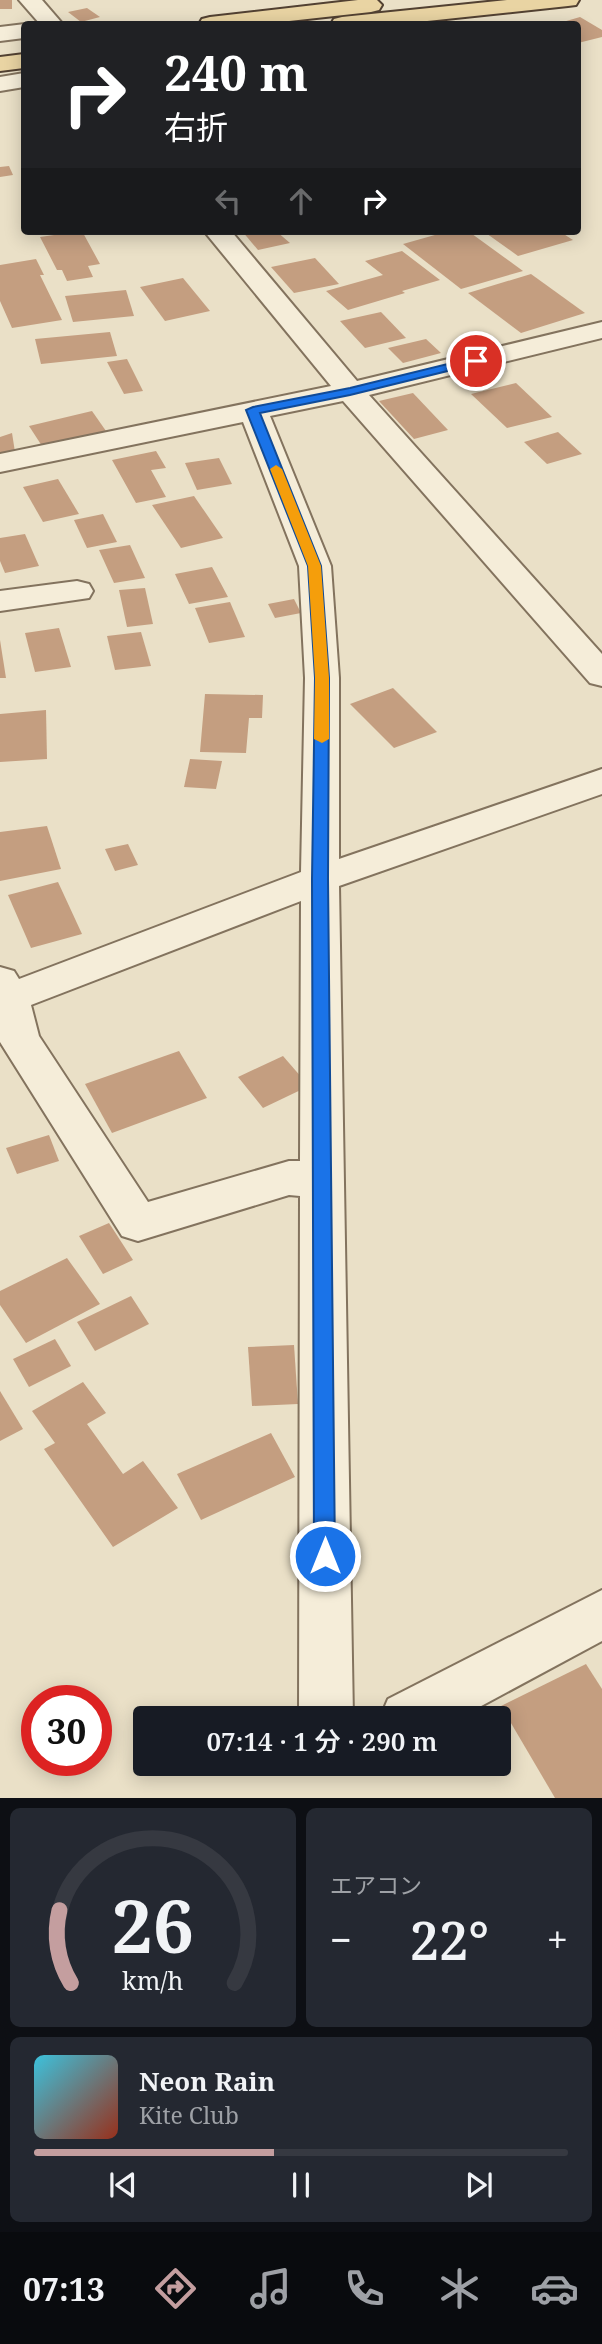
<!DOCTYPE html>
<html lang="ja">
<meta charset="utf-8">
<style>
:root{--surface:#171b24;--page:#242831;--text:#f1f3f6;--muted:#9ea1a6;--line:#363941;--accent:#c49e9f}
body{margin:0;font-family:"Noto Serif","Noto Sans JP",serif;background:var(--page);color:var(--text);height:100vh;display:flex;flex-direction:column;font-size:26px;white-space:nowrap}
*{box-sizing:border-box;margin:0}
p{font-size:23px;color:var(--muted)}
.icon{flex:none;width:38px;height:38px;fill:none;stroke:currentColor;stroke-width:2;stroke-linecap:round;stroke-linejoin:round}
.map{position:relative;height:1798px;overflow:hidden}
.details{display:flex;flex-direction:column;gap:10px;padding:10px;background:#0d0f14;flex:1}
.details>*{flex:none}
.hud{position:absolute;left:21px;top:21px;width:560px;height:214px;border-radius:7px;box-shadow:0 4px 18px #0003;background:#202124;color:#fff;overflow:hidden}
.speed{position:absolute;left:21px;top:1685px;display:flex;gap:14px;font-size:35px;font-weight:700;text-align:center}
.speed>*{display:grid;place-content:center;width:91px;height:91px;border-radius:50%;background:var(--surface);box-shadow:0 4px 18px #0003;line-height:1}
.speed .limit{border:10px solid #d22;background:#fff;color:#111}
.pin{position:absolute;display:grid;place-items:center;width:60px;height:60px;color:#fff;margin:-30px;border:4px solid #fff;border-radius:50%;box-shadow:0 2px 7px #0007}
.me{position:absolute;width:77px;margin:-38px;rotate:0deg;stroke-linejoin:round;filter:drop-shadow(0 0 5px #0008)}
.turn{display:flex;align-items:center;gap:24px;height:147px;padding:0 28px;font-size:32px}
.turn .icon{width:91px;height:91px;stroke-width:2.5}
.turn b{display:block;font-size:49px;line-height:60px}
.lanes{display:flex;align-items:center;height:66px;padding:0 28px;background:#0003;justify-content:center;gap:35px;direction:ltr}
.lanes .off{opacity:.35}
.big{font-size:52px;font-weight:600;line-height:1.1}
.details .card{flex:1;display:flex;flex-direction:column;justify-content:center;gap:10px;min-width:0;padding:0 24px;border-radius:10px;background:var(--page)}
.details .dial{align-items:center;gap:0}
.dial svg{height:182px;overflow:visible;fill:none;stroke:var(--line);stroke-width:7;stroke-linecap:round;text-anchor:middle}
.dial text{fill:var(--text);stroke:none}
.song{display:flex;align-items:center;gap:21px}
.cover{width:84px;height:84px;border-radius:10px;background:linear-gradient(135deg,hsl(190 70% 55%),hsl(10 70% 35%))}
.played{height:7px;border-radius:4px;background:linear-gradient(90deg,var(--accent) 45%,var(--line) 45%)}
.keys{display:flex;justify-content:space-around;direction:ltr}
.heat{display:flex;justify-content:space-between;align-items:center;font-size:38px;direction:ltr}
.details .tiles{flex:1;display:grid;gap:10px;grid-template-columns:1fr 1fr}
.card:last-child{grid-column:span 2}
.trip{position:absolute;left:133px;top:1706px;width:378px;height:70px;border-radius:7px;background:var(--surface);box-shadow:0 4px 18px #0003;font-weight:600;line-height:70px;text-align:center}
.tab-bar{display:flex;height:112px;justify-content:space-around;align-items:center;background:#090b0e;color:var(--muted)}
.tab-bar .icon{width:49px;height:49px}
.tab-bar .current{color:var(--accent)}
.tab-bar b{font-size:32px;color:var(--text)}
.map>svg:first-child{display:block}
.building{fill:#c49e80}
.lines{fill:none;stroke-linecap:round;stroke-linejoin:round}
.minor-casing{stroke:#83735e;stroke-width:4}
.major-casing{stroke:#524132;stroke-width:4}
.minor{fill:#f5edd9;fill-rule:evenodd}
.major{fill:#e9d4a3;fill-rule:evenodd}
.route{fill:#1a73e8;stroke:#114b97;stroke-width:2}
.slow{fill:#f59e0b}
</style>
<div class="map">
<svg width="602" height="1798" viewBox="0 0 602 1798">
<rect width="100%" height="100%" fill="#eae0c7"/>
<g class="building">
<rect x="0" y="0" width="12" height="9"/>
<polygon points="87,8 100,17 81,22 68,12"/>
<polygon points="580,17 602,30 602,37 578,43 578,24 556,24"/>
<polygon points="9,166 13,175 0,177 0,167"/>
<polygon points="82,231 100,264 88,266 93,277 67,281 62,270 57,270 40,237"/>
<polygon points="242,231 276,231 290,243 258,250"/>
<polygon points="449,231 468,231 523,271 461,289 403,244"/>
<polygon points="483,231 559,231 573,240 518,256"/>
<polygon points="402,251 440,280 402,291 405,293 348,310 326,291 383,275 365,261"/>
<polygon points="315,258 339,284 294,293 271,267"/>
<polygon points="36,259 44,275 40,275 62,320 12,328 0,301 0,265"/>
<polygon points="531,274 585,313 521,333 468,293"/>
<polygon points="183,278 210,311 165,321 140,287"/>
<polygon points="126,290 134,316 73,322 65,296"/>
<polygon points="381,312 406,338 365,348 340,321"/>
<polygon points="110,332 117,356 41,364 35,339"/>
<polygon points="426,339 441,353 403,363 388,348"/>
<polygon points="127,359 143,391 124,394 107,362"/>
<polygon points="516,383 552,417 507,428 471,394"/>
<polygon points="413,393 448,430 414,439 379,401"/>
<polygon points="92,411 106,431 42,446 29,426"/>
<polygon points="558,432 582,454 547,464 524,442"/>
<polygon points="12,433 15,452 0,456 0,437"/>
<polygon points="156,451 166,468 151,470 166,497 136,503 112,460"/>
<polygon points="219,458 232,484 197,490 185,463"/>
<polygon points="58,479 79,514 43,522 23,487"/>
<polygon points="194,496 223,538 181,548 152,505"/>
<polygon points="103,514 117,542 87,548 74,520"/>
<polygon points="25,534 39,566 5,573 0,561 0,538"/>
<polygon points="130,545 145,578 114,583 99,550"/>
<polygon points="212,567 228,597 189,604 175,574"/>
<polygon points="145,588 153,624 127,627 119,590"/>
<polygon points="294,599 301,613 275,618 268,604"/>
<polygon points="230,602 245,637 209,643 195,608"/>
<polygon points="59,628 71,667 35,672 25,633"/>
<polygon points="141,632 151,666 115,670 107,636"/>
<polygon points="0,640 6,678 0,678"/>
<polygon points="393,688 437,732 394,748 350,704"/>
<polygon points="205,694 263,695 262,718 249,718 246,753 200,752"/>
<polygon points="46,710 47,759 0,762 0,714"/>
<polygon points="190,759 222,761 216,789 184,787"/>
<polygon points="47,826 61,869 0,881 0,832"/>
<polygon points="128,844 138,865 115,871 105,849"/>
<polygon points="58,882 82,934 31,948 8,895"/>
<polygon points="179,1051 207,1098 112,1133 85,1084"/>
<polygon points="283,1056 309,1086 263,1108 238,1077"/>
<polygon points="49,1135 59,1161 17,1174 6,1148"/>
<polygon points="109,1223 133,1260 103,1274 79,1236"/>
<polygon points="67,1258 100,1304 26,1343 0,1305 0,1291"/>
<polygon points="131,1296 149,1324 95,1351 77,1322"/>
<polygon points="55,1339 71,1366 29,1387 13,1359"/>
<polygon points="294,1345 298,1404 252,1406 248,1347"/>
<polygon points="83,1382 106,1413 87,1424 123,1474 143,1461 178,1508 113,1547 44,1449 55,1443 32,1411"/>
<polygon points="0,1391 23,1429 0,1441"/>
<polygon points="271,1433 295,1477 201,1520 177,1474"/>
<polygon points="586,1664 602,1689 602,1798 555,1798 501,1706"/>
</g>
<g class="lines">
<g class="minor-casing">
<g id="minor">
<polygon points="19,0 42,0 61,22 59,24 40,24"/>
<polygon points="25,24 24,38 0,41 0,27"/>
<polygon points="24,73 24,87 0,91 0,77"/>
<path d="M204,231H231L357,381L602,322V338L369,395L602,654V686L590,683L343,401L270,416L331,566L339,678V859L602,769V794L339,886L353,1718H299L300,1196L289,1195L138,1241L122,1236L0,1042V967L14,971L19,979L301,872L305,678L299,566L243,422L0,472V454L331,386ZM301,901L300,1161H289L148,1202L39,1036L31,1005Z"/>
<polygon points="77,581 89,584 93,591 89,598 0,611 0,591"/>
<polygon points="602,1590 602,1641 459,1718 380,1718 388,1699"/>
</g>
</g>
<g class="major-casing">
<g id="major">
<polygon points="358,0 377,0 382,5 379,10 371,12 262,24 199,24 202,19 210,17"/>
<polygon points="507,0 579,0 576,5 568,6 399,24 331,24 334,19 342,17"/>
<polygon points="24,54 24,68 0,71 0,57"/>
</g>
</g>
<use href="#minor" class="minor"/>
<use href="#major" class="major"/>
</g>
<polygon class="route" points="476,357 482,361 480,363 350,395 260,413 321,566 329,678 328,879 335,1556 332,1563 325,1566 317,1563 314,1556 312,879 315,678 308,566 246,410 253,407 350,388"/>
<polygon class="slow" points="276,465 282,469 321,566 329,678 329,739 322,743 314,739 315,678 308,566 270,469"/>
</svg>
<div class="speed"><div class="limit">30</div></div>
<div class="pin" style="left:476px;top:361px;background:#d93025"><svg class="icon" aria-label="arrive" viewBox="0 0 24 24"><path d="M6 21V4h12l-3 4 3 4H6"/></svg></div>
<svg class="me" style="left:325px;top:1556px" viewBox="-20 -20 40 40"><circle r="17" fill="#1a73e8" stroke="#fff" stroke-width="3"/><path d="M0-11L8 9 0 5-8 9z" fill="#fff"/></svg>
<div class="trip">07:14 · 1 分 · 290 m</div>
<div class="hud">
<div class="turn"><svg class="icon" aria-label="right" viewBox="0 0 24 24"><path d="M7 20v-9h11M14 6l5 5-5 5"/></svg><div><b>240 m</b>右折</div></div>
<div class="lanes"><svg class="icon off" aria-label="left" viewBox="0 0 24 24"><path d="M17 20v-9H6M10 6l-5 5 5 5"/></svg><svg class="icon off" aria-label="ahead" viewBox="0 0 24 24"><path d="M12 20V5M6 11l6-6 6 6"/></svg><svg class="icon" aria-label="right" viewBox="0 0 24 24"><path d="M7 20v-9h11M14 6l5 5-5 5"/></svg></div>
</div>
</div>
<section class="details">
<div class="tiles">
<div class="card dial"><svg viewBox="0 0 100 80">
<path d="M14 69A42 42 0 1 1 86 69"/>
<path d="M14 69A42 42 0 0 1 9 37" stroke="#c49e9f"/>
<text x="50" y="56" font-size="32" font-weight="700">26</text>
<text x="50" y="72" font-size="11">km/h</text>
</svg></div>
<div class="card"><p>エアコン</p>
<div class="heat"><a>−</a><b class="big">22°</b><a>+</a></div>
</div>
<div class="card">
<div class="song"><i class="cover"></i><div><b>Neon Rain</b><p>Kite Club</p></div></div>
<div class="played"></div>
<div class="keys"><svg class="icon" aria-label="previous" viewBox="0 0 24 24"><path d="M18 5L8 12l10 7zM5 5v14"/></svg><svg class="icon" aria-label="pause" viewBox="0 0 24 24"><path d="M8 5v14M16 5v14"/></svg><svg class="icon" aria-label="next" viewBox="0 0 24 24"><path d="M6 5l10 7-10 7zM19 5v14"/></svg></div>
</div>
</div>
</section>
<nav class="tab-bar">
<b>07:13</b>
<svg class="icon current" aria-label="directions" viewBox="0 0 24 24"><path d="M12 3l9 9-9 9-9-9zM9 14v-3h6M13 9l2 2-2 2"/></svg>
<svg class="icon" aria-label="music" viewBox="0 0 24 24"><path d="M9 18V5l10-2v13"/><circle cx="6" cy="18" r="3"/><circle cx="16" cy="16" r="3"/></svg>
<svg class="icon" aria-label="phone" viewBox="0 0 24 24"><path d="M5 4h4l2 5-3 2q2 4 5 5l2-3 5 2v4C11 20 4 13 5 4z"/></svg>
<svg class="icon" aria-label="climate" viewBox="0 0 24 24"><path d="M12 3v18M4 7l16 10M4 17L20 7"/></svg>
<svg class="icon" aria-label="car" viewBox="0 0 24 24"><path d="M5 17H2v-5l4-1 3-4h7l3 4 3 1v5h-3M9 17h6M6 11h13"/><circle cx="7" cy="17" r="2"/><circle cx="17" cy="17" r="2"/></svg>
</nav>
